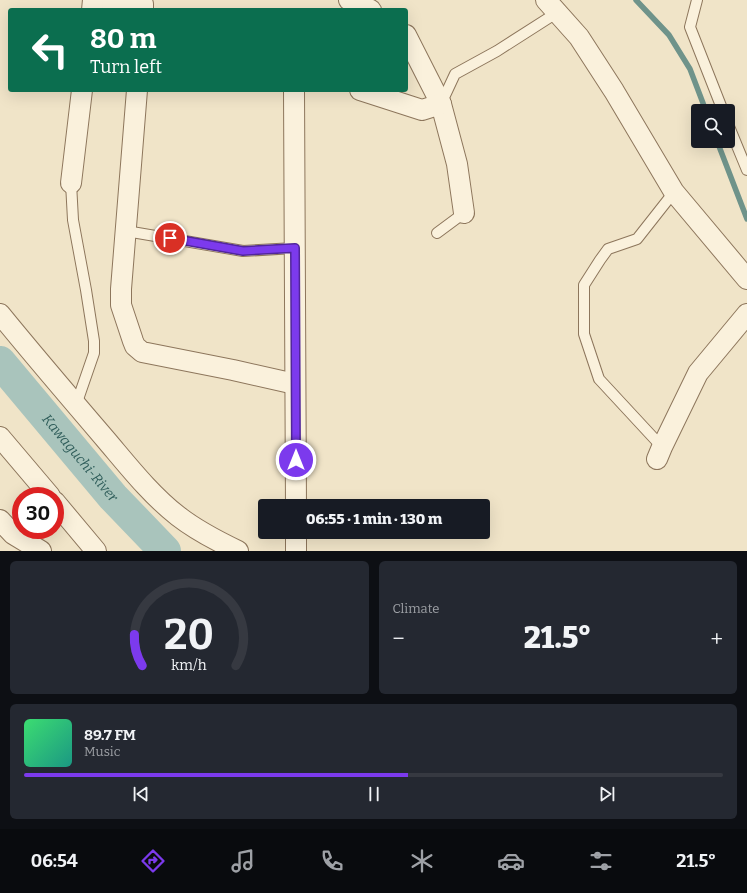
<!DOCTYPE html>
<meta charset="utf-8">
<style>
:root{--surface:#171b24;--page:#242831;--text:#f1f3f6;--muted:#9ea1a6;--line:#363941;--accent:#7c3aed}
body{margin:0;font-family:Bitter,serif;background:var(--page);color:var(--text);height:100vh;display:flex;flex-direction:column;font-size:15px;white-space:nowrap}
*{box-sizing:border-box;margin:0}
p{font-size:13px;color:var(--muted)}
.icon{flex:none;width:22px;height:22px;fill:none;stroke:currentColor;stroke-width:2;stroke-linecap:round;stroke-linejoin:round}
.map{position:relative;height:551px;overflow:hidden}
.drawer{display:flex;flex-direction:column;gap:10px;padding:10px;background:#0d0f14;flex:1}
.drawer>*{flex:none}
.top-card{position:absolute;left:8px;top:8px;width:400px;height:84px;border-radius:4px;box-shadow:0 4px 16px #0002;background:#0b6e4f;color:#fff;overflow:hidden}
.tools{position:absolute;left:691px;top:104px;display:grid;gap:8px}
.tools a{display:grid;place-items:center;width:44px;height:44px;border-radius:4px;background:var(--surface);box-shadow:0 4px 16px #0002;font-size:20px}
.speed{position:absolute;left:12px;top:487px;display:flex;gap:8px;font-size:20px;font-weight:700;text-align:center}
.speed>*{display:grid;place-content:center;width:52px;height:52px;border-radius:50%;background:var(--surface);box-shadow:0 4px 16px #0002;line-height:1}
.speed .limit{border:6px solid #d22;background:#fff;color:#111}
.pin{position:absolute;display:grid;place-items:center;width:34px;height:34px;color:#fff;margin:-17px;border:2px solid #fff;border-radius:50%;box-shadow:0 1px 4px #0007}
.me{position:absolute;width:44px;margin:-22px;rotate:0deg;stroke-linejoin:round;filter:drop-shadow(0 0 3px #0008)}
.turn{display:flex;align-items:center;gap:14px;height:84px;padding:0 16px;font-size:18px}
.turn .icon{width:52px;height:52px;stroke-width:2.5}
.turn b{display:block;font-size:28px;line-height:34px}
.big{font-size:30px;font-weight:800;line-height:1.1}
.drawer .card{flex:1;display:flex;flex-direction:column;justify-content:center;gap:6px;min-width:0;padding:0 14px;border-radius:6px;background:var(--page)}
.drawer .dial{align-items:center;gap:0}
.dial svg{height:104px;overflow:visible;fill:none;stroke:var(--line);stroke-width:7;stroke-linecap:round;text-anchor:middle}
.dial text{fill:var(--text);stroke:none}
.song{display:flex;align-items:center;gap:12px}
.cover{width:48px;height:48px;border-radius:6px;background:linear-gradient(135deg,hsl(140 70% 55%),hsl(170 70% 35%))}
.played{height:4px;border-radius:2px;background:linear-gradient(90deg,var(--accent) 55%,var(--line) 55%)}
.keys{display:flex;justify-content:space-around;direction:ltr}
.heat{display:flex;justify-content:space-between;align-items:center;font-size:22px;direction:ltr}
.drawer .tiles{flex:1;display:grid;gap:10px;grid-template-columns:1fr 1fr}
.card:last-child{grid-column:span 2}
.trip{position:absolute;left:258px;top:499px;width:232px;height:40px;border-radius:4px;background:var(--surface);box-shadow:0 4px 16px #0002;font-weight:800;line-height:40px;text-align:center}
.dock{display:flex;height:64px;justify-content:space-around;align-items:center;background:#090b0e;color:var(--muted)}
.dock .icon{width:28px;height:28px}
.dock .selected{color:var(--accent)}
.dock b{font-size:18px;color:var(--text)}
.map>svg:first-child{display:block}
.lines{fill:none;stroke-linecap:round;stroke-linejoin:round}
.stream{stroke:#6f938a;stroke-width:5.5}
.river{stroke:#a9c4bc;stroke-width:32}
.service-casing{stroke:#8d765c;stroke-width:12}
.minor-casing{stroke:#8d765c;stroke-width:22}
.service{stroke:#faf1dc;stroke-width:10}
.minor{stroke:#faf1dc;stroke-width:20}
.route-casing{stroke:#51269a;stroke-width:10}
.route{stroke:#7c3aed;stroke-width:7}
.labels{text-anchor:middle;stroke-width:4;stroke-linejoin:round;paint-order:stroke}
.water-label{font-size:14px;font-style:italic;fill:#2f5d5a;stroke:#f7eed8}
</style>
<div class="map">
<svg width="747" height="551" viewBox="0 0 747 551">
<rect width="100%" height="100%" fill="#f0e4c8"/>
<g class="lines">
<g class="stream">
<polyline points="636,0 669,35 690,69 706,111"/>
<polyline points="717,141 747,219"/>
</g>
<path class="river" id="s1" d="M0,362L113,497L165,551"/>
<g class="service-casing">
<g id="service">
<polyline points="697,0 690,27 723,111"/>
<polyline points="441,104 455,74 497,51 558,12"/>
<polyline points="728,124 747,170"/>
<polyline points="71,183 73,220 86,290 94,341 94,353 76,405"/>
<polyline points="126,231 243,251 295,248"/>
<polyline points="437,233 464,213"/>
<polyline points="662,447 599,379 584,334 584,285 600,260 608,249 637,239 674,192"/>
</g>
</g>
<g class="minor-casing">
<g id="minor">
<polyline points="108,0 114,1 143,4 143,10"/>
<polyline points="349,0 371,10"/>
<polyline points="546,0 579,37 614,91 674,192 747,279"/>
<polyline points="92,10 93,0"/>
<polyline points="406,35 441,104 457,164 464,213"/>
<polyline points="137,90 121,289 121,305 133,341 135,346 142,352 233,370 295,384"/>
<polyline points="294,90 296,506"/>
<polyline points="360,90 422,110 441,104"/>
<polyline points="71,183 82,90"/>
<path d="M0,314C35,357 71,399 107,441C129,467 151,495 178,516C196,530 217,541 238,551"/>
<polyline points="0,437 50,496"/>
<polyline points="657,459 662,447 698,373 747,314"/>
<polyline points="55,502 96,551"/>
<polyline points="0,520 13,534 41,551"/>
<polyline points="296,532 296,551"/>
</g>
</g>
<use href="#service" class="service"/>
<use href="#minor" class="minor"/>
</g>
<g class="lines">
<g class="route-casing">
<polyline id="route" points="170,238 243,251 295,248 296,460"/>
</g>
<use href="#route" class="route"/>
</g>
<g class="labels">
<g class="water-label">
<text dy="5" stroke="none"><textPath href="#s1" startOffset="125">Kawaguchi-River</textPath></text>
</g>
</g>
</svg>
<div class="tools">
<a><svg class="icon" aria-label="search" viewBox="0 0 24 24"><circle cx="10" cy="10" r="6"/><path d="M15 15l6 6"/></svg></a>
</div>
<div class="speed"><div class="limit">30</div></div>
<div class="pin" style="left:170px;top:238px;background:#d93025"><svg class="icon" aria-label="arrive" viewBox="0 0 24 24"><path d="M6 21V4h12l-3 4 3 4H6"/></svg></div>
<svg class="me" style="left:296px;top:460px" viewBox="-20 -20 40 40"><circle r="17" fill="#7c3aed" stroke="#fff" stroke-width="3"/><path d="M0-11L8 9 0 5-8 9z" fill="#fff"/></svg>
<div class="trip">06:55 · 1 min · 130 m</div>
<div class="top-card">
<div class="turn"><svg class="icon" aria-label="left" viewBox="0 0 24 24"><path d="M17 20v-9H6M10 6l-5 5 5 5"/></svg><div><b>80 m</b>Turn left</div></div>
</div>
</div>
<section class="drawer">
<div class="tiles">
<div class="card dial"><svg viewBox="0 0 100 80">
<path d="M14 69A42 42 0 1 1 86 69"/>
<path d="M14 69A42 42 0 0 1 8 45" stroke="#7c3aed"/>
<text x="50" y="56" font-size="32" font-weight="700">20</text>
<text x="50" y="72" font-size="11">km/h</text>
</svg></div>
<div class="card"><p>Climate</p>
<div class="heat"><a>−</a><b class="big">21.5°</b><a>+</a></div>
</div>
<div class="card">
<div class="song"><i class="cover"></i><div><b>89.7 FM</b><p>Music</p></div></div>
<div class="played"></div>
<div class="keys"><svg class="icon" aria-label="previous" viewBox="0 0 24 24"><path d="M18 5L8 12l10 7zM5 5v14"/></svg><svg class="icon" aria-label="pause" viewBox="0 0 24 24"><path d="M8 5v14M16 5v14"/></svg><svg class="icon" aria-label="next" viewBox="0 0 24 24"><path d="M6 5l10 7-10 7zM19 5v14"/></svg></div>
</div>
</div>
</section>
<nav class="dock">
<b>06:54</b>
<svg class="icon selected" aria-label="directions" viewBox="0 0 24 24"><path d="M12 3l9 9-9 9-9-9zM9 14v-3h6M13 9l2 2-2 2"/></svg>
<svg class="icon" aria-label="music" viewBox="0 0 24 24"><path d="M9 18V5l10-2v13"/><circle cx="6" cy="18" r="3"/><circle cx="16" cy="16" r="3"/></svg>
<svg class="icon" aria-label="phone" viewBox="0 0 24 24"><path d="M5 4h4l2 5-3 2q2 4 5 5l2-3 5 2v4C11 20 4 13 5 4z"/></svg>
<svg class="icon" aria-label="climate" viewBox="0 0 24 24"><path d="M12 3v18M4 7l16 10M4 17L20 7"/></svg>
<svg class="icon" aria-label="car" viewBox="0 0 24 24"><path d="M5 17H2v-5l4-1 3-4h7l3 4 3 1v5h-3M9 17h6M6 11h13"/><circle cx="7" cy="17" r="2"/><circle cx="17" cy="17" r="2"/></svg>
<svg class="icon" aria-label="filters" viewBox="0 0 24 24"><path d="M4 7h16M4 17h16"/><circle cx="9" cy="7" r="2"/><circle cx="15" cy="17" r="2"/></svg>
<b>21.5°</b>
</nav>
